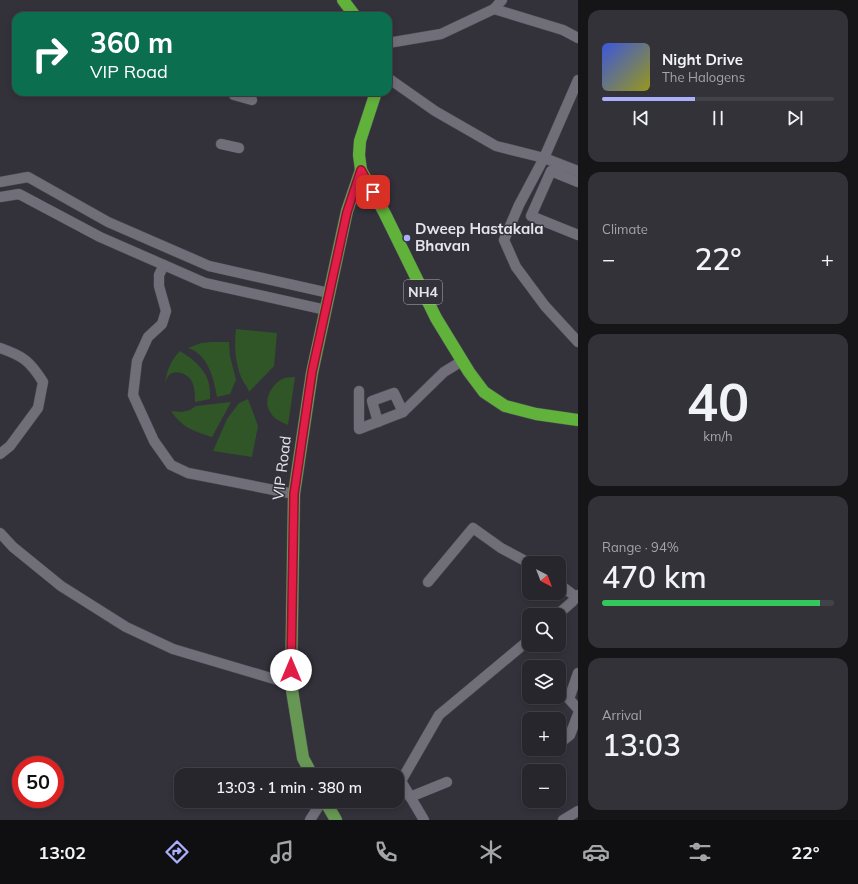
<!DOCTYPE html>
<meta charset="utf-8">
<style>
:root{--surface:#26262c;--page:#323238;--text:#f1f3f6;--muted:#a4a5a9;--line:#424348;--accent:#aab0fb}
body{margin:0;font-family:Mulish,sans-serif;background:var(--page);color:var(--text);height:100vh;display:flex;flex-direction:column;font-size:15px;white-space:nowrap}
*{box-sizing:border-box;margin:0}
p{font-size:13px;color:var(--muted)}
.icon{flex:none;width:22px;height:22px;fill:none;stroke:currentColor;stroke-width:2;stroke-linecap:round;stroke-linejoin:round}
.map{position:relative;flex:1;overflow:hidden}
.panel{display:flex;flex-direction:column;gap:10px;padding:10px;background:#151518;width:280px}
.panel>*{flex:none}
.top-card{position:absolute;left:12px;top:12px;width:380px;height:84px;border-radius:12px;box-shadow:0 2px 6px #0003,0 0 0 1px var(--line);background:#0b6e4f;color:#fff;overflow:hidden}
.needle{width:26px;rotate:138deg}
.tools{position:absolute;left:522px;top:556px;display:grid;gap:8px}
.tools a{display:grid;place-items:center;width:44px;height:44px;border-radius:8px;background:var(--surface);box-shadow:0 2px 6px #0003,0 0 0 1px var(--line);font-size:20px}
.speed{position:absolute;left:12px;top:756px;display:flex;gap:8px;font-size:20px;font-weight:700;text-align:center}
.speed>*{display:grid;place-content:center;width:52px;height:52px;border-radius:50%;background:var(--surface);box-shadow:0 2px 6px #0003,0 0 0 1px var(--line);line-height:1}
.speed .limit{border:6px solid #d22;background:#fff;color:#111}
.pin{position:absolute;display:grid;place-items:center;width:34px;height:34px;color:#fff;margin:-17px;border-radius:8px;box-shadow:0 2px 6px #0006}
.me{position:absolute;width:44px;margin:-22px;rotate:0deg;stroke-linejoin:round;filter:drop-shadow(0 0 3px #0008)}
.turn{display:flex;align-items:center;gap:14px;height:84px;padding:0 12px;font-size:18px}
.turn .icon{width:52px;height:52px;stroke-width:2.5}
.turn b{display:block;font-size:28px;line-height:34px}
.big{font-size:30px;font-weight:600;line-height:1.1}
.panel .widget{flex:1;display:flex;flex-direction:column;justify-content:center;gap:6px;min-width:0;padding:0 14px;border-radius:12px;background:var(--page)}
.panel .dial{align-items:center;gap:0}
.dial b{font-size:52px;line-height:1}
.song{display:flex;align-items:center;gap:12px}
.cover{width:48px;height:48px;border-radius:6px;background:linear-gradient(135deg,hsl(230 70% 55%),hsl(60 70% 35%))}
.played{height:4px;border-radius:2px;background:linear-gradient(90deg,var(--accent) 40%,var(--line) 40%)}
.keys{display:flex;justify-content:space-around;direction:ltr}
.heat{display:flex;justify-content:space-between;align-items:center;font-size:22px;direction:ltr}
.charge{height:6px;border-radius:3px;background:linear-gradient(90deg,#34c759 94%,var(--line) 0)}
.trip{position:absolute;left:174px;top:768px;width:230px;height:40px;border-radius:12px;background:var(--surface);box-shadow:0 2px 6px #0003,0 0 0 1px var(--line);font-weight:600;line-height:40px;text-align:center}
.tab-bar{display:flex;height:64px;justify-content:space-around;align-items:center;background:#0f0f12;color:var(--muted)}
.tab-bar .icon{width:28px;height:28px}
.tab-bar .selected{color:var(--accent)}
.tab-bar b{font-size:18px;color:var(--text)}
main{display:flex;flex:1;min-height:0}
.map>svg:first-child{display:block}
.green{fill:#305527}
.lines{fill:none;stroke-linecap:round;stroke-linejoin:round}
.minor-casing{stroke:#504f56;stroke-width:11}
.major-casing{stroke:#504f56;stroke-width:13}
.highway-casing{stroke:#504f56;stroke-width:13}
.minor{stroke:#706f79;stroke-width:10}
.major{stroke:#669753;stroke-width:12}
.highway{stroke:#60b23a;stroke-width:12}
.route-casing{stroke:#92132f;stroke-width:10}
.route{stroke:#e11d48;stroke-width:7}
.poi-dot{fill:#aab0fb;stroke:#33323b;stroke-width:1.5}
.labels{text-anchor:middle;stroke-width:3;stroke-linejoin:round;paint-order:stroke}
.shield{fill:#33323b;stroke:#b0afb6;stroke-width:1}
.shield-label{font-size:14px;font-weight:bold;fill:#e5e4ea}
.poi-label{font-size:15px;font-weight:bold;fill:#e5e4ea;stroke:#33323b;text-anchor:start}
.street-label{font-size:15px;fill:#e5e4ea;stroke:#33323b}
</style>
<main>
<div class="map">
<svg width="578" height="820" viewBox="0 0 578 820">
<rect width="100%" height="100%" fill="#33323b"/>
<g class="green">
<path d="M236,329L277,333L274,366L249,392C248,387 245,385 243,381C235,365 234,346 236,329Z"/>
<path d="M211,342H229L230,356L236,380L230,394L217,397C214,379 208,354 188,348L201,343Z"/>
<path d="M180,351C199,363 212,375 210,399L195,402C195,394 195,387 191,380C187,374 176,369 169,375C167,377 166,381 165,383C167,370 171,360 180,351Z"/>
<path d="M295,377L288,425C281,422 272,418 269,410C263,398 274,381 285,378C288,377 292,377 295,377Z"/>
<polygon points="248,399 258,426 252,457 213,451 227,419 239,403"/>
<path d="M231,402L212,437C195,432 181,427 171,411L182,412L190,410L196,406Z"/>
</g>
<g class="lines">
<g class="minor-casing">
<g id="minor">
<polyline points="494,9 563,30 578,38"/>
<polyline points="388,43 441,34 494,9 502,0"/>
<polyline points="388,78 435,111 496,146 544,158 578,171"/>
<polyline points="578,80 544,158 519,205 504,240 516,267 545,306 578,342"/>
<polyline points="234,95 252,100"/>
<polyline points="221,144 239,148"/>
<polyline points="0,182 28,177 108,222 209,266 329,293"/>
<polyline points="578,182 551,171 531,216 578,235"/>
<polyline points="0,197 19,194 100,237 205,283 326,310"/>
<polyline points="164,265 159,275 159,286 166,311 162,324 148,337 137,361 133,395 154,441 171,465 188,473 294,494"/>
<path d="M0,348C23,356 30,361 43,382L38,408L10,446L0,454"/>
<polyline points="359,391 359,429 403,412 444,372 462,361"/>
<polyline points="378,422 372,401 394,393 403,412"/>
<polyline points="0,533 13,547 61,586 126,627 173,649 291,684"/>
<polyline points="428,582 473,528 501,548 529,563"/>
<polyline points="559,584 576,597"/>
<polyline points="557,615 572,602 578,595"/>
<polyline points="578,673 569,699 578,709"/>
<polyline points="559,744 570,735 578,714"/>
<polyline points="551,751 553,749"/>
<polyline points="401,781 439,715 529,640"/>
<polyline points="397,782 401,781 424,820"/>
<polyline points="410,797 447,782"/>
<polyline points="310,820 322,801"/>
<polyline points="563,820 578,811"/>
</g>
</g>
<g class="major-casing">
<g id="major">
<polyline points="312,775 303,758 291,684 294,494 312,373 347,211 361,170"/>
<polyline points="325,801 336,820"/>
</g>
</g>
<g class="highway-casing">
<g id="highway">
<polyline points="343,0 355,16"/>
<polyline points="376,92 360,141 359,155 361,170 385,214 436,318 469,372 484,392 505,406 536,414 578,420"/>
</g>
</g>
<use href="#minor" class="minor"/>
<use href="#major" class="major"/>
<use href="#highway" class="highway"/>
</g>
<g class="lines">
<g class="route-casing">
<polyline id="route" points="291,670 294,494 312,372 347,212 361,170 373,192"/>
</g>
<use href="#route" class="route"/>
</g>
<circle class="poi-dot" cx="407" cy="238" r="4"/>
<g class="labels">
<rect class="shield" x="404" y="280" width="38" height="24" rx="3"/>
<g class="shield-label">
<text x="423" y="297">NH4</text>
</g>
<g class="poi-label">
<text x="415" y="234">Dweep Hastakala<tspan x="415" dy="17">Bhavan</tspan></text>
</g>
<g class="street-label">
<text transform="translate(282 468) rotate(-83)" y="5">VIP Road</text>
</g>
</g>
</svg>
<div class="tools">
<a><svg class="needle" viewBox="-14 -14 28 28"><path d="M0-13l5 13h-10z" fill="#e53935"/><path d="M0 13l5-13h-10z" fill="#a4a5a9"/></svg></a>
<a><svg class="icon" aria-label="search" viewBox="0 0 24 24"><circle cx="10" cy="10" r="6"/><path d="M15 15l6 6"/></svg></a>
<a><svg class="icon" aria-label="layers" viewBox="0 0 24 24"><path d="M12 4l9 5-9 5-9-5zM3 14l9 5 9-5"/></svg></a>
<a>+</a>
<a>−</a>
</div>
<div class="speed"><div class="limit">50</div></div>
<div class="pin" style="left:373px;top:192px;background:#d93025"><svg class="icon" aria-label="arrive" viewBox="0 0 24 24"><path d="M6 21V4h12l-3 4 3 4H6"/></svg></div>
<svg class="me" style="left:291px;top:670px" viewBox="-20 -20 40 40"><circle r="19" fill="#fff"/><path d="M0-13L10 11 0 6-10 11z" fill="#e11d48"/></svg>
<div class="trip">13:03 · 1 min · 380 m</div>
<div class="top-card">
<div class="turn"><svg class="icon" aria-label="right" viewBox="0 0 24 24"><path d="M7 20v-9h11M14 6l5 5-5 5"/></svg><div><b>360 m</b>VIP Road</div></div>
</div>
</div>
<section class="panel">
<div class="widget">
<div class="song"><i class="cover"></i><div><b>Night Drive</b><p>The Halogens</p></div></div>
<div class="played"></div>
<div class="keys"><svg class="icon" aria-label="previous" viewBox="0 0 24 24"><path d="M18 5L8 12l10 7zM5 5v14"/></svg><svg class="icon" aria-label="pause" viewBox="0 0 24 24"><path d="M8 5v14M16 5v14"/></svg><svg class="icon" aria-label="next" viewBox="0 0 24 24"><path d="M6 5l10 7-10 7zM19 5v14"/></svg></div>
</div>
<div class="widget"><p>Climate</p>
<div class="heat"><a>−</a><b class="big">22°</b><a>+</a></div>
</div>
<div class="widget dial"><b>40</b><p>km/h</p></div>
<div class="widget"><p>Range · 94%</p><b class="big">470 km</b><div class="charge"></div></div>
<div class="widget"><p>Arrival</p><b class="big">13:03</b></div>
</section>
</main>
<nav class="tab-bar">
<b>13:02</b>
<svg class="icon selected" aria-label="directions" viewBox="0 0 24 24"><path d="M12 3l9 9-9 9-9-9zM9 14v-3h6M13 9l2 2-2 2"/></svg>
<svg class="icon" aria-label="music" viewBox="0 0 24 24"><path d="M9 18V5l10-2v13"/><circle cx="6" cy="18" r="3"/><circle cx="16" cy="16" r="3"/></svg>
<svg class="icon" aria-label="phone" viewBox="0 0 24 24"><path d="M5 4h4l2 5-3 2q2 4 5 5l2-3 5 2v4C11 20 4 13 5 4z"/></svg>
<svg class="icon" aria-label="climate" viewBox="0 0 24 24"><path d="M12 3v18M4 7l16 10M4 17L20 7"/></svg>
<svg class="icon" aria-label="car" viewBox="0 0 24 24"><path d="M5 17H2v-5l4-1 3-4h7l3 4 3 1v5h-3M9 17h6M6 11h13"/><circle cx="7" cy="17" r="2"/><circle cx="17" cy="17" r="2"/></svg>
<svg class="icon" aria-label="filters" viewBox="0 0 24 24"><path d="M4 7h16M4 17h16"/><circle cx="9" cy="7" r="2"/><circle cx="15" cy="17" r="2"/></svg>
<b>22°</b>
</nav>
